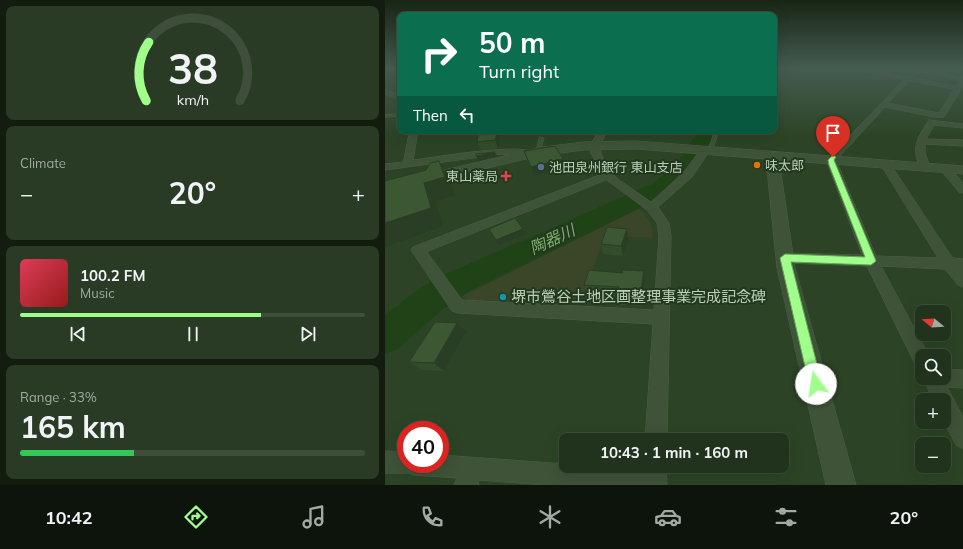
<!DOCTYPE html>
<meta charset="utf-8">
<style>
:root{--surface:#21331c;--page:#293b25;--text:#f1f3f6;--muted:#a2aaa3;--line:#3e4e3b;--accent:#9fff8a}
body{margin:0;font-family:Mulish,"Noto Sans JP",sans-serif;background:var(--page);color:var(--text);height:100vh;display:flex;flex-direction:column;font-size:15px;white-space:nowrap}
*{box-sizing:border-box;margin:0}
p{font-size:13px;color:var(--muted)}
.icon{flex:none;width:22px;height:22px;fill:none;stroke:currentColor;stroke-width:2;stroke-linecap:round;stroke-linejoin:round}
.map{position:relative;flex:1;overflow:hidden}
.side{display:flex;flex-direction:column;gap:6px;padding:6px;background:#121c0f;width:385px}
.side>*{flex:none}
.banner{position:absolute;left:12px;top:12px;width:380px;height:122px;border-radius:8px;box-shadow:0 4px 16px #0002,0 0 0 1px var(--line);background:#0b6e4f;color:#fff;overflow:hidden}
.needle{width:26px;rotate:288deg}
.controls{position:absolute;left:530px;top:305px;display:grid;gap:8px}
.controls a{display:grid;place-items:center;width:36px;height:36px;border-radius:8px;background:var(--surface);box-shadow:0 4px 16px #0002,0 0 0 1px var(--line);font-size:20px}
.speed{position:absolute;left:12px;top:421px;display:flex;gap:8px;font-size:20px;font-weight:700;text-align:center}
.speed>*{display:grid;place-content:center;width:52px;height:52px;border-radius:50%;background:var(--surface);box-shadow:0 4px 16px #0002,0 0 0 1px var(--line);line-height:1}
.speed .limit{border:6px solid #d22;background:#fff;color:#111}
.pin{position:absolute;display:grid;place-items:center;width:34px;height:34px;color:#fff;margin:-41px -17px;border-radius:50% 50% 50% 0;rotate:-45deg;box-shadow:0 0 4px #0007}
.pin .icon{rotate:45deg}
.me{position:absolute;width:44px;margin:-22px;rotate:346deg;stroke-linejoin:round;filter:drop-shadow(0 0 3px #0008)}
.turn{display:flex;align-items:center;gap:14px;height:84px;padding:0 16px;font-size:18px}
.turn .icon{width:52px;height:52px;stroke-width:2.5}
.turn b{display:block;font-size:28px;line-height:34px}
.then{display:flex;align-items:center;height:38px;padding:0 16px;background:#0003;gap:8px;font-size:15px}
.big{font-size:30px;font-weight:700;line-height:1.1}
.side .card{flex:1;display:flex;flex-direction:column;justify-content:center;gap:6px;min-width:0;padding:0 14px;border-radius:8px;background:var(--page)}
.side .dial{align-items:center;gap:0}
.dial svg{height:104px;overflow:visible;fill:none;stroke:var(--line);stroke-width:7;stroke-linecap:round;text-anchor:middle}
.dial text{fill:var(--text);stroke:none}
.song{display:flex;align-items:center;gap:12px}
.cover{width:48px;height:48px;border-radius:6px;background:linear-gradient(135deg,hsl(350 70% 55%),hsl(0 70% 35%))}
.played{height:4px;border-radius:2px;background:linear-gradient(90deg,var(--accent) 70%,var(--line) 70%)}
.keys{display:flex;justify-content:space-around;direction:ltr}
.heat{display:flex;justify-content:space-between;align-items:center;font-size:22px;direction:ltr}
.charge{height:6px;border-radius:3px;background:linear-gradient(90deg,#34c759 33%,var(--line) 0)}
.trip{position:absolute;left:174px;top:433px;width:230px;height:40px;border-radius:8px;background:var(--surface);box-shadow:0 4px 16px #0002,0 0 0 1px var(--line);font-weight:700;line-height:40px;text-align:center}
.dock{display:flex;height:64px;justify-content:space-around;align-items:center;background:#0d140b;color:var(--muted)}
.dock .icon{width:28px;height:28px}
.dock .active{color:var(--accent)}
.dock b{font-size:18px;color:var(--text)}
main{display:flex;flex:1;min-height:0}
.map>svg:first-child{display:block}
.green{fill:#3b4527}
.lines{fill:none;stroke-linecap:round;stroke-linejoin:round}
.river{fill:#1f4316;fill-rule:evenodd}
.service-casing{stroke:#4b6046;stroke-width:1}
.minor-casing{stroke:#4b6046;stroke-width:1}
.tertiary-casing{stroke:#4b6046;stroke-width:1}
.service{fill:#3f5339;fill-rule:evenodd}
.minor{fill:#3f5339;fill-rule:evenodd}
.tertiary{fill:#3f5339;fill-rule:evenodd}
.wall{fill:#334c2c}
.shaded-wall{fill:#293e24}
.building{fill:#3b5833;stroke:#293e24}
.route{fill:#9fff8a;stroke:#67a65a}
.food-dot{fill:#e8710a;stroke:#23391e;stroke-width:1.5}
.service-dot{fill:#5c6f8a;stroke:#23391e;stroke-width:1.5}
.health-dot{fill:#e0444e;stroke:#23391e;stroke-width:1.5}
.culture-dot{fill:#0f9aa8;stroke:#23391e;stroke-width:1.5}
.labels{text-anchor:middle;stroke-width:4;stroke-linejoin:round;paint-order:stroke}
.far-poi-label{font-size:13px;fill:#bbcdb7;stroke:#23391e;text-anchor:start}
.poi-label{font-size:15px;fill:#bbcdb7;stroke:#23391e;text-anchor:start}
.water-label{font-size:16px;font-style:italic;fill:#7cae6e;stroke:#23391e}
</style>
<main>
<section class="side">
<div class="card dial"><svg viewBox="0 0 100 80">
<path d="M14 69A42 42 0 1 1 86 69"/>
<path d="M14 69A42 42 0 0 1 16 24" stroke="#9fff8a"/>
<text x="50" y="56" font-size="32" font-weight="700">38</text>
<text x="50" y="72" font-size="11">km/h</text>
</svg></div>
<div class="card"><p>Climate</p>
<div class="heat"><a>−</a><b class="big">20°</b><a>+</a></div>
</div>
<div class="card">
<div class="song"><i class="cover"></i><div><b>100.2 FM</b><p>Music</p></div></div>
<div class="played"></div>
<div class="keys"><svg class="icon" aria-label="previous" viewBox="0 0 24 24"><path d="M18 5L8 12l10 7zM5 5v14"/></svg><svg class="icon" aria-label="pause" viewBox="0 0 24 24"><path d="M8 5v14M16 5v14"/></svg><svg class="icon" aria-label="next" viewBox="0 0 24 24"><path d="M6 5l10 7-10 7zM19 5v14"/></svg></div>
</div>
<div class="card"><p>Range · 33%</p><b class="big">165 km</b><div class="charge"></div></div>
</section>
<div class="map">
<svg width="578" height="485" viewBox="0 0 578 485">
<rect width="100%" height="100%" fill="#2c4425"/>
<path class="green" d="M254,209C264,218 268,225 268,238L220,236L195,303L82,300L77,296Z"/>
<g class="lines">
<g class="river">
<polygon points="395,69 414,69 412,72 389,80 389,72"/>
<polygon points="314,131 332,131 304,175 283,194 83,292 58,309 13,349 0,354 0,315 34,289 61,274 267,184 289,166"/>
</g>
<g class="service-casing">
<g id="service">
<polygon points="15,114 15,116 0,117 0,115"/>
<polygon points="330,131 334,131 327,151 323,152 323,151"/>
<polygon points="155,137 159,138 155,152 153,153 151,152"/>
</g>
</g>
<g class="minor-casing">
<g id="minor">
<path d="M469,69H483L522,77L532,69H540L578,77V86L559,117H549L500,107L451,160L491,256L553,258L496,165L501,162L506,165L564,253L568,258L578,259V287L573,285L560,269L496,266L544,356H537V369L531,366L482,266L400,263L395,262L393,258L395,254L400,253L477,255L441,160L519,80ZM536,72L576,80L571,86L528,78ZM525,81L569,89L554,113L503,103Z"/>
<polygon points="0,89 15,95 15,100 0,94"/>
<path d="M544,120L578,124V128L549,125L541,139L578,140V146L540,144V153L545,167L540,170L537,169C524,149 533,137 544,120Z"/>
<path d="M25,131H33L28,160C48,158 139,141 152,154L147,157L117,154L0,170V164L18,162Z"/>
<path d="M214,131H222L215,146L216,153L223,170L234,180L266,202L299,172L317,148L320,147L325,150L307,177L273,207L284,223L286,236L282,440H260L268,324L73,313L67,311L26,250L28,247L217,174L206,153L205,146ZM222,180L262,210L272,223L274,236L269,310L77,300L42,252Z"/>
<polygon points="560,166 564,167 578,183 578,193 574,192 555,169"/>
<polygon points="559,369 578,370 578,388 562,387 578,417 578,449 571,445 559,422 559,400 548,400 538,378 559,378"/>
<polygon points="0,451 21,452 21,464 55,464 55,455 181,464 181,466 208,466 259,470 259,466 281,466 282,485 159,485 94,480 93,485 69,485 72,478 28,475 23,473 0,473"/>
</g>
</g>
<g class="tertiary-casing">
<polygon id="tertiary" points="251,141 578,166 578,174 394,160 410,268 471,485 441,485 392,268 381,159 251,149 199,150 158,155 0,192 0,184 158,147 199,142"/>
</g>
<use href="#service" class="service"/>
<use href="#minor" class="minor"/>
<use href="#tertiary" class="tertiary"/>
</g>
<g class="wall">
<polygon points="93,135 115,141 113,148 96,150 92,142"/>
<polygon points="139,151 180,167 149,176"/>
<polygon points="244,239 238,256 218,254 216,244"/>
<polygon points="259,271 260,280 256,306 234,305 232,296 202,294 199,285 237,273"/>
<polygon points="81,332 59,371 36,370 24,362"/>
</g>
<g class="shaded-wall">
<polygon points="112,133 115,141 113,148 110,140"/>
<polygon points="110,152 112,156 93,161 91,156"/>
<polygon points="178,159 180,167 149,176 146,167"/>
<polygon points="54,161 64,179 70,195 51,201 58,226 0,247 0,223 39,183"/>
<polygon points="138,229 141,234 113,245 111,240"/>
<polygon points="242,229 244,239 238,256 236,246"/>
<polygon points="259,271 260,280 256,306 255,296"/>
<polygon points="72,323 81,332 59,371 49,363"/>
</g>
<g class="building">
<polygon points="112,133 110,140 92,142 93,135"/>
<polygon points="170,146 178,159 146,167 139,151"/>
<polygon points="110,152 92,156 91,156 91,154"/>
<polygon points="54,161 60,177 39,183 46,208 0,223 0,181 41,170 45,163"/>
<polygon points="130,218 138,229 111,240 104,229"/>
<polygon points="222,227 242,229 236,246 216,244"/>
<polygon points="204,270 237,273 238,270 259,271 255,296 232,295 234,287 199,285"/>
<polygon points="50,322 72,323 49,363 24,362"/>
</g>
<linearGradient id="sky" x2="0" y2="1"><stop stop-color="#182514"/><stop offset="0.5" stop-color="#455c51"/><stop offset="1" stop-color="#455c51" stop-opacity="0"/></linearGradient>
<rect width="578" height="137" fill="url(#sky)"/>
<polygon class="route" points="448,155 451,157 449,160 451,165 491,261 486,265 406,262 437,384 435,388 431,390 426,388 424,384 395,258 400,254 480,257 444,165 443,160"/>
<circle class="food-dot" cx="372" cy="165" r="4"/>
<circle class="service-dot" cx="156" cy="167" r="4"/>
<path class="health-dot" d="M119 170h4v4h4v4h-4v4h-4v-4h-4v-4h4z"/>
<circle class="culture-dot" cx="118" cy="297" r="4"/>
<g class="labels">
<g class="far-poi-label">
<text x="380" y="170">味太郎</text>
<text x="164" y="172">池田泉州銀行 東山支店</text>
<text x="113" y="181" text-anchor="end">東山薬局</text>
</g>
<g class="poi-label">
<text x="126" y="302">堺市鶯谷土地区画整理事業完成記念碑</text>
</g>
<g class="water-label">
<text transform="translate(167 239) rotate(-25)" y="6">陶器川</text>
</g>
</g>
</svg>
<div class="controls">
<a><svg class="needle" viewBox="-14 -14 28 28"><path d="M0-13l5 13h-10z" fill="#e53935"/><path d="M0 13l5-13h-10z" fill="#a2aaa3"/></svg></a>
<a><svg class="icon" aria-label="search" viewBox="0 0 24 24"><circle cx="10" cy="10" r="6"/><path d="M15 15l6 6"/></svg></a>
<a>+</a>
<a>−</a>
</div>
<div class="speed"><div class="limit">40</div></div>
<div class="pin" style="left:448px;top:157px;background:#d93025"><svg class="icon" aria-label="arrive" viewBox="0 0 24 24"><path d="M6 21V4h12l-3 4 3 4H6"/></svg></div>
<svg class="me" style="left:431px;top:384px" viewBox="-20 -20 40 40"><circle r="19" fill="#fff"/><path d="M0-13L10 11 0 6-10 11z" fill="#9fff8a"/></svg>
<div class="trip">10:43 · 1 min · 160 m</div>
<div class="banner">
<div class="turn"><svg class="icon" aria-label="right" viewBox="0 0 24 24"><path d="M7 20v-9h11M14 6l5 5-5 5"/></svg><div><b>50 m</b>Turn right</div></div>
<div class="then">Then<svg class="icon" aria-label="left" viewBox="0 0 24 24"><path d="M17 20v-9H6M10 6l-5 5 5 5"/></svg></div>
</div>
</div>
</main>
<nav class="dock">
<b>10:42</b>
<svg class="icon active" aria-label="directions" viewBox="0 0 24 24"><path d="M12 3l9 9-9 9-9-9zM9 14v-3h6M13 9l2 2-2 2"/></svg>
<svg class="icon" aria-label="music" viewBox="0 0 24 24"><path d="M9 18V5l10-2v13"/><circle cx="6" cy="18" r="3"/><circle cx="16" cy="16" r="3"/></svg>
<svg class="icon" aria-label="phone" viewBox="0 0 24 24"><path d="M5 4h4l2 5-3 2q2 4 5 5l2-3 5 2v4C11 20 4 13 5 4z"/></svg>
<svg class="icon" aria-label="climate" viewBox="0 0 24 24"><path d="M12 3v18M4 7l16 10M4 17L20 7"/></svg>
<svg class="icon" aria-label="car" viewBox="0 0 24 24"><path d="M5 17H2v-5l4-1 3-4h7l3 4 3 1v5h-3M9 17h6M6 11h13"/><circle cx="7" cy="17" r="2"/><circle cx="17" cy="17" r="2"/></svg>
<svg class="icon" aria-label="filters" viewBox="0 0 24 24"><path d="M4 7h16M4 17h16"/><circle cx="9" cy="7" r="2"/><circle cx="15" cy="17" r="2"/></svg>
<b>20°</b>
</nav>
